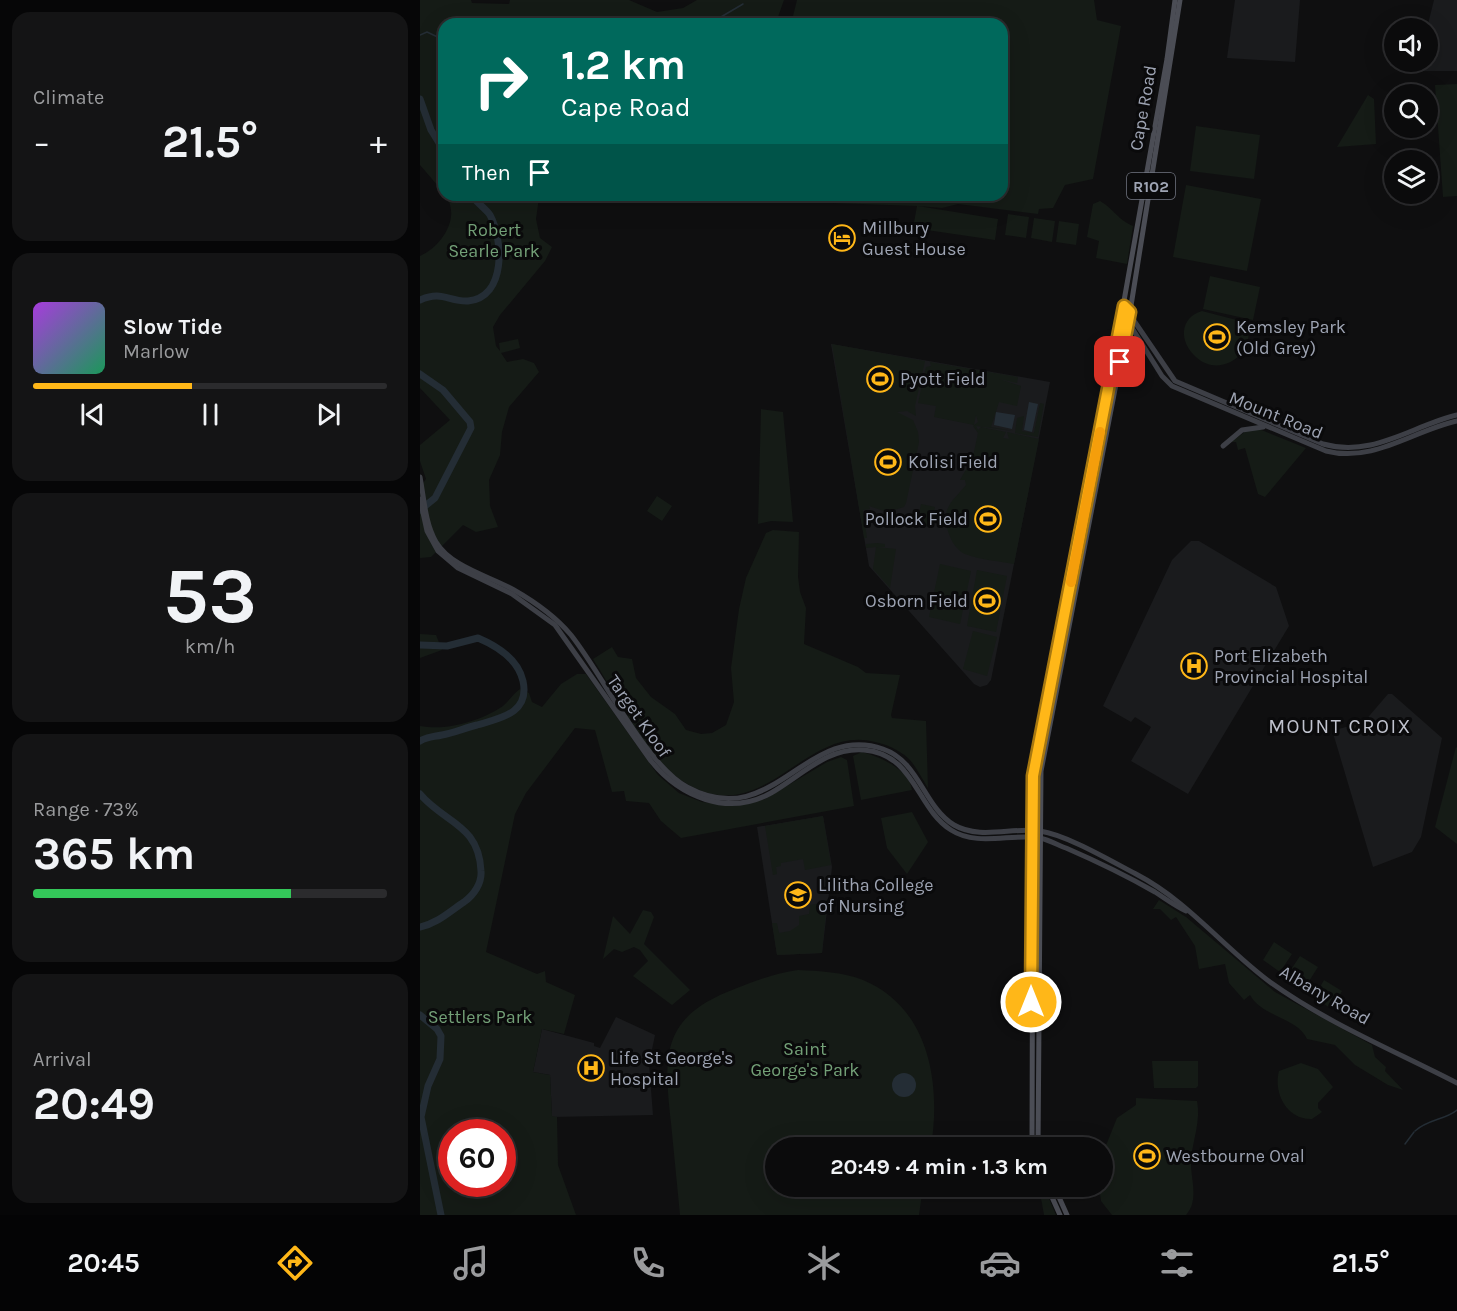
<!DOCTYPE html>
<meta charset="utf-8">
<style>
:root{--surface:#0b0b0c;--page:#141415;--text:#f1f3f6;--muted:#9a9b9d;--line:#2b2b2d;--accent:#ffb718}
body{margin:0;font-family:Karla,sans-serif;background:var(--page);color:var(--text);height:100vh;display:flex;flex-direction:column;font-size:22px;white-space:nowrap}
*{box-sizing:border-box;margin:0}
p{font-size:20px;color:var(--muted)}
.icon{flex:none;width:33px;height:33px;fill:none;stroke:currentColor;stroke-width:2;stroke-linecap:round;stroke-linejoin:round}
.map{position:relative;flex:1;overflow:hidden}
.sheet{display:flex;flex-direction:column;gap:12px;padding:12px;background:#060607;width:420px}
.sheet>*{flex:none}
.guide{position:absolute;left:18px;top:18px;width:570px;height:183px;border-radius:18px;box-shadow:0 6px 24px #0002,0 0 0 2px var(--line);background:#00695c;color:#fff;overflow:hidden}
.buttons{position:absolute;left:964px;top:18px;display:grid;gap:12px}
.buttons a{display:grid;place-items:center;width:54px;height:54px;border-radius:50%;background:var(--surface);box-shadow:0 6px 24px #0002,0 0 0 2px var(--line);font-size:30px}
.speed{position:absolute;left:18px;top:1119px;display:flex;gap:12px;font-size:30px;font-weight:700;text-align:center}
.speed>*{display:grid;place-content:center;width:78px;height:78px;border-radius:50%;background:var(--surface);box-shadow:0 6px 24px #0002,0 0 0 2px var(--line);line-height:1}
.speed .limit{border:9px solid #d22;background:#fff;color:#111}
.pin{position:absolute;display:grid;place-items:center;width:51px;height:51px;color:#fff;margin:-26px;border-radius:12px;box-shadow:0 3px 9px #0006}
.me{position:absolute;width:66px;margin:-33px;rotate:0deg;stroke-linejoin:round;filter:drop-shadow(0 0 4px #0008)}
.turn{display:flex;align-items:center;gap:21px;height:126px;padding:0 24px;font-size:27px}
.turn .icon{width:78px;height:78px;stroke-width:2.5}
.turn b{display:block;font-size:42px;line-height:51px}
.then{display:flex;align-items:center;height:57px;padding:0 24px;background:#0003;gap:12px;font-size:22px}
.big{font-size:45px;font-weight:700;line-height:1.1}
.sheet .tile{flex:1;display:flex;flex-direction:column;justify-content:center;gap:9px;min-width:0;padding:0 21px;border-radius:18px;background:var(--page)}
.sheet .dial{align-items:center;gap:0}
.dial b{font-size:78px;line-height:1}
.song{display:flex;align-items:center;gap:18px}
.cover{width:72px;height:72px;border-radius:9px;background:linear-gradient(135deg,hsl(280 70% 55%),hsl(150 70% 35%))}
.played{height:6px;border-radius:3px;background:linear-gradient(90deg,var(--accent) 45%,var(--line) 45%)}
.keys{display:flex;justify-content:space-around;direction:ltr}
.heat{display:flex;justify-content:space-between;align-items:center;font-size:33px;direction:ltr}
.charge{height:9px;border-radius:4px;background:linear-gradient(90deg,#34c759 73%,var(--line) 0)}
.trip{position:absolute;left:345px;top:1137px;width:348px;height:60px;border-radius:30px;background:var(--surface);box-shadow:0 6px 24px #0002,0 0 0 2px var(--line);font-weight:700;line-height:60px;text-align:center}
.menu{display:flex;height:96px;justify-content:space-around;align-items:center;background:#040405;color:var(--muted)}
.menu .icon{width:42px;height:42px}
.menu .on{color:var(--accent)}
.menu b{font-size:27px;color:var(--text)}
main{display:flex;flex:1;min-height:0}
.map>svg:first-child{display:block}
.built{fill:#1a1b1d}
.green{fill:#151b16;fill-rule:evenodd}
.water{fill:#242d35}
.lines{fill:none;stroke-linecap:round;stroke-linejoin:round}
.stream{stroke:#242d35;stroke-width:1.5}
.river{stroke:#242d35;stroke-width:7}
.secondary{stroke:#3d3f46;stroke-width:5}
.primary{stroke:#4b4d55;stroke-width:5}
.route-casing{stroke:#a67710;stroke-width:15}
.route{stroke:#ffb718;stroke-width:10}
.slow{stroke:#f59e0b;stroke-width:10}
.labels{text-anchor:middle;stroke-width:6;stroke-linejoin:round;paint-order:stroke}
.shield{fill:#0a0a0b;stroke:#727681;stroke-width:1.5}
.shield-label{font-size:16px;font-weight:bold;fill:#9ea4b3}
.street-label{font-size:18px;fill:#9ea4b3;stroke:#0a0a0b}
.poi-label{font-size:18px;fill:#9ea4b3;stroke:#0a0a0b;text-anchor:start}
.park-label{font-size:18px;fill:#73a077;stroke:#0a0a0b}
.neighbourhood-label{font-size:20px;letter-spacing:1.5px;fill:#c0c3ce;stroke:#0a0a0b}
</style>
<main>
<section class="sheet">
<div class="tile"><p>Climate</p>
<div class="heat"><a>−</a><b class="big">21.5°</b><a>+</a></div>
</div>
<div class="tile">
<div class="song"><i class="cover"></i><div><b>Slow Tide</b><p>Marlow</p></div></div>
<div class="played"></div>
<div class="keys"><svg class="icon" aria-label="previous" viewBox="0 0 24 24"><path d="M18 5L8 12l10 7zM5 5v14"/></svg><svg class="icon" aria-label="pause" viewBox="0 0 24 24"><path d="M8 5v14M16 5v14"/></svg><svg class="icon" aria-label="next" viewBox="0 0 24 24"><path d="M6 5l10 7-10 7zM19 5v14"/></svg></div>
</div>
<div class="tile dial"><b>53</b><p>km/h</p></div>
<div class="tile"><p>Range · 73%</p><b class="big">365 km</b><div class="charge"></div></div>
<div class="tile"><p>Arrival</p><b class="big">20:49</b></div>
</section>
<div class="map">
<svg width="1037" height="1215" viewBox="0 0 1037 1215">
<rect width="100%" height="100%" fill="#0f0f10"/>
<g class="built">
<polygon points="815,0 880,0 875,62 807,58"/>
<polygon points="1014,0 1037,0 1037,71 998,71 1000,62 1008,62 1007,28"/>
<polygon points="411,344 630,382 571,680 567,685 560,687 554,684 449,566"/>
<polygon points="771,541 779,541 856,587 869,626 768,794 711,761 731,727 715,717 711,722 683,706 752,560"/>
<polygon points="968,694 972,694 1022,738 1001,837 992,852 953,867 913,733 915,730 944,722"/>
<polygon points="403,816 412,867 402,953 357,955 337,827"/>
<polygon points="196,1017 235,1035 229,1064 233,1115 132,1117 130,1075 113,1072 122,1029 174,1043 174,1046 180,1048"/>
</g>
<g class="green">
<polygon points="0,0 51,0 52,3 89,4 90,0 209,0 237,12 263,8 277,0 364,0 358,17 332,24 24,24 24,193 0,165"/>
<polygon points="377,0 674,0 677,20 701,26 673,179 645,185 633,208 619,209 618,214 538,204 522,208 498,206 578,219 575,240 493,228 497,206 413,203 409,195 582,195 582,24 371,24"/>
<polygon points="1037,84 1037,196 1023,197 1015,85"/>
<polygon points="948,95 954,99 956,144 917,147"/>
<polygon points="776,126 840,135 834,179 770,171"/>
<polygon points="766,185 841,199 827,271 753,257"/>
<path d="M25,195H114L119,198L116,219L120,238L132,247L125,261L80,315L73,327L76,346L80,351L79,343L98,339L100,348L81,353L87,362L103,359L114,363L119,372L89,407L82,432L80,455L69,480L70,506L78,527L56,532L43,525L11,557L0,558V487L6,479L0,461V445L30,420L0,388V256C21,247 42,217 25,195Z"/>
<path d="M680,201C695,210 697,219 713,226L707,264L676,258L679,241L667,237L673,204Z"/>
<polygon points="588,214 609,217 606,238 585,235"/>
<polygon points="614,218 635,221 632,242 611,238"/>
<polygon points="639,221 659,224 656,245 636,242"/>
<polygon points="790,276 840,287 833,320 783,309"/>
<path d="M782,311L828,323C835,357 798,378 776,357C759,342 759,318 782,311Z"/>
<polygon points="412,344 505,361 495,406 496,416 487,411 477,412 493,420 498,432 499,442 486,503 484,507 467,512 449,506 450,509 443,510 447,538 444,538"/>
<path d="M510,362L598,377L597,383L579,379L601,386L597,406L579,402L571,427L593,431L556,426L558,430L561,427L586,432L583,438L589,439L587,432L619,439L594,564C578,561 561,560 545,554C530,548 521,518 529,506C533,498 541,492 546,485L545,480H540L551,461L550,468L568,470L551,466L558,433L553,426L558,422L556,415L554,425L514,417L516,406L498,403L506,367L511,366Z"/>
<polygon points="620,403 624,404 618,437 595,433 597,418 604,416 602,431 614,433"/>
<polygon points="341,409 363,412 373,522 351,521 338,524"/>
<polygon points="839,429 886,448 845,497 838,494 825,448 818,450 816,442 811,442 826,431"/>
<polygon points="237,496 252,506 242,521 227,511"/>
<polygon points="501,504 515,507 511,527 497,524"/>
<path d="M353,530L379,532L378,577L380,592L386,608L384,644L438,667L446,673L480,675L471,715L472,718L506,721L508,788C502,779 496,766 488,758C479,750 466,744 455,742C381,722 341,842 254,775C228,755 192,689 173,659L192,647L198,657L212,659L216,678L231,697L255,714L266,730L281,734L292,733L306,725L314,702L311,668L319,609L326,578L346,533Z"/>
<polygon points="457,543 465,544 465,547 456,547 476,549 470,588 453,569 456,547 446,548 446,544"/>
<polygon points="520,564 551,571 540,624 509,617"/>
<polygon points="557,570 587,576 576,632 547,626"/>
<polygon points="553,631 577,637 567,676 543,669"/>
<polygon points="0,634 16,635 22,650 0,658"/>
<path d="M157,674H166L238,775L259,793L282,802L318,806L345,799L407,762L421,757L427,760L434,806L261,838L241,821L229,803L206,801L204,791L192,792L175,730L155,728L106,793L95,814L66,952L117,974L125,971L126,982L155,995L144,1034L122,1029L113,1072L130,1075L132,1116L137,1117L138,1165L156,1215H0V726C27,731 61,721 83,706C89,701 93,694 100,689L109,693L112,702L122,707L141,684ZM32,1132H82V1184H32Z"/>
<polygon points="1036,747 1037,748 1037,844 1015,827"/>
<path d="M442,752C460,757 489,769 492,790L441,800L433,756Z"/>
<polygon points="492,812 508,842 487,874 467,848 461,818"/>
<polygon points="403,816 411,865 385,870 383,859 361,863 361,866 356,867 357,874 353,875 345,826"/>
<path d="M739,900L766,917L855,992L952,1045L955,1057L966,1067L965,1071L983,1090L968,1085L935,1065L915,1045L887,1039C878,1018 842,1017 830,995L824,1000L809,983L805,964L779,969L775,946L756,917L751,920L740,909H733Z"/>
<polygon points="407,902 402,953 357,955 352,923 357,923 359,933 370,931 379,925 379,916 389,914 390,905"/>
<polygon points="223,910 231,912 234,917 224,944 270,990 252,1005 213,976 228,961 220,950 214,947 202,952 194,949 183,959 193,916 210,934"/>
<polygon points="854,942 872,954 860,972 843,960"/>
<polygon points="880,956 898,967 886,986 868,974"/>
<path d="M378,970C399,971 423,972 443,980C510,1008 521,1084 511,1147L356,1148V1186L503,1187L499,1215H260C257,1184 254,1154 251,1123C243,1052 242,1016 317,988C337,980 357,973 378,970Z"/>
<polygon points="904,980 922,991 912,1009 894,998"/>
<polygon points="732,1061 778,1061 778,1086 776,1088 734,1088"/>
<path d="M881,1063L898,1069L913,1087L898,1103V1108L902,1112L892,1119C867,1120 853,1093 859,1071Z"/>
<path d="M716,1098L777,1101C781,1120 773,1140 771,1159C770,1178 780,1200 766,1215H692L681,1201L679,1187L682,1186L683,1153L697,1118L716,1105Z"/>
<polygon points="619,1187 624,1187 636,1215 624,1215"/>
</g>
<g class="water">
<polygon points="609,402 618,404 612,432 604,430"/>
<polygon points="576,412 595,415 592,429 574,425"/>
<circle cx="484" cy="1085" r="12"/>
</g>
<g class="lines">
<g class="stream">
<polyline points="104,24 136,20 178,24"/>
<polyline points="289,24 323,4"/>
<polyline points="0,35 7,32 24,40"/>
<path d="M995,1131C1008,1119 1025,1120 1037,1110"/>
<polyline points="985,1144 994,1132"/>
</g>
<g class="river">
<polyline points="0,99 11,130 24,151"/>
<path d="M0,300C22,290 29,302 48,301C87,297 83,239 70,215C67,210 56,202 51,195"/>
<polyline points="0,374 23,390 50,422 51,428 15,498 0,510"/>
<path d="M0,645L27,646L58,638C77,646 98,659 103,681C110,713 81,718 57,725C45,728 33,733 22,735C13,737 8,736 0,741"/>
<path d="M0,794C24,823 59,824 61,871C62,883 54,895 44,902C29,912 18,923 0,927"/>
<polyline points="0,1015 17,1029 21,1036 20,1059 8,1086 1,1117 21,1215"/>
</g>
<g class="secondary">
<path d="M704,306L755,381L903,444C953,458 991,426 1037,415"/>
<path d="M702,312L742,376L752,386L906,451C954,463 992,431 1037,421"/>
<polyline points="803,446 822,430 843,427"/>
<path d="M0,477C4,498 5,523 16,542C31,567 69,576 94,590C115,602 135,616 151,635C183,675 225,764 267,787C353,834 385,722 463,749C499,761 504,807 534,825C560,840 592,827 620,831C647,835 691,861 716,874C768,901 804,948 850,982C907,1023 975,1051 1037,1083"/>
<path d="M0,499L7,531L18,551L38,568L92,594L135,625L231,761C260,797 308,817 351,793C381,776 407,747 444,750C495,754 496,808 531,830C557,847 592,833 620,838C629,840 638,845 646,848C676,861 707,876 735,892C746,899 755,906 766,911"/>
</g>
<g class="primary">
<polyline points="612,1148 613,776 686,402 747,59 755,0"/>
<polyline points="618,1148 621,771 710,312 760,0"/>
<polyline points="627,1186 640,1215"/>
<polyline points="634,1186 647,1215"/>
</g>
</g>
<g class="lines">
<g class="route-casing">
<polyline id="route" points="611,1002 613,776 704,306 710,312 700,362"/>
</g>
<use href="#route" class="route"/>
<polyline class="slow" points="651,582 680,432"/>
</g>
<defs>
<g id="hotel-ring" transform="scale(1.35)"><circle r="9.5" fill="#0a0a0b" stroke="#ffb718" stroke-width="1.5"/><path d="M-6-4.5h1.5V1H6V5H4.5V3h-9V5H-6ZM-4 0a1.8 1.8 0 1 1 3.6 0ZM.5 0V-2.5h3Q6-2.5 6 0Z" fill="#ffb718"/></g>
<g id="stadium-ring" transform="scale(1.35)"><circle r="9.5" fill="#0a0a0b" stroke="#ffb718" stroke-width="1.5"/><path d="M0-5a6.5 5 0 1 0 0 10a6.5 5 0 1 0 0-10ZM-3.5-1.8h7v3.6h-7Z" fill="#ffb718"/></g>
<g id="hospital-ring" transform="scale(1.35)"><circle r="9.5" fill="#0a0a0b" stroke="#ffb718" stroke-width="1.5"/><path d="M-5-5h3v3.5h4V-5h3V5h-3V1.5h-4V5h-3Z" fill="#ffb718"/></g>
<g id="university-ring" transform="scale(1.35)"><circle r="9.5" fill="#0a0a0b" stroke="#ffb718" stroke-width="1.5"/><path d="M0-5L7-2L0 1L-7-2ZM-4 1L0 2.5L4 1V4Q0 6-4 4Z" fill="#ffb718"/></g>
</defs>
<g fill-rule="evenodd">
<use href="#hotel-ring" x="422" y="238"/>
<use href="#stadium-ring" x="797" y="337"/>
<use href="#stadium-ring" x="460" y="379"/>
<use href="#stadium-ring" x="468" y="462"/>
<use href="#stadium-ring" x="568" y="519"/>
<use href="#stadium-ring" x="567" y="601"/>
<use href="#hospital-ring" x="774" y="666"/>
<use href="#university-ring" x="378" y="895"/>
<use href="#hospital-ring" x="171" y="1068"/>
<use href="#stadium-ring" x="727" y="1156"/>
</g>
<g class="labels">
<rect class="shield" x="707" y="173" width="48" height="26" rx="4.5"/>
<g class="shield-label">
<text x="731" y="192">R102</text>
</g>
<g class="street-label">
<text transform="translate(723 108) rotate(-80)" y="6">Cape Road</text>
<text transform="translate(856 415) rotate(22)" y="6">Mount Road</text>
<text transform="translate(219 716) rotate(55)" y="6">Target Kloof</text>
<text transform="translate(905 995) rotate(30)" y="6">Albany Road</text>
</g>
<g class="poi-label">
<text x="442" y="234">Millbury<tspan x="442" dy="21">Guest House</tspan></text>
<text x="816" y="333">Kemsley Park<tspan x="816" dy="21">(Old Grey)</tspan></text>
<text x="480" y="385">Pyott Field</text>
<text x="488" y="468">Kolisi Field</text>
<text x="548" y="525" text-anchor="end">Pollock Field</text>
<text x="548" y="607" text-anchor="end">Osborn Field</text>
<text x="794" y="662">Port Elizabeth<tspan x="794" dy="21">Provincial Hospital</tspan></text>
<text x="398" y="891">Lilitha College<tspan x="398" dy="21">of Nursing</tspan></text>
<text x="190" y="1064">Life St George's<tspan x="190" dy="21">Hospital</tspan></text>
<text x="746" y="1162">Westbourne Oval</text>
</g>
<g class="park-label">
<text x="74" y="236">Robert<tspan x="74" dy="21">Searle Park</tspan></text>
<text x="60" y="1023">Settlers Park</text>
<text x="385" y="1055">Saint<tspan x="385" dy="21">George's Park</tspan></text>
</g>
<g class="neighbourhood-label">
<text x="920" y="733">MOUNT CROIX</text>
</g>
</g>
</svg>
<div class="buttons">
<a><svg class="icon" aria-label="sound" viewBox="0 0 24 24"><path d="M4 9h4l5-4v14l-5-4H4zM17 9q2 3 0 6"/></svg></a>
<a><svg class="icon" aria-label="search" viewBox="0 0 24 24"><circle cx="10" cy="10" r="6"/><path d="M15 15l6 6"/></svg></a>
<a><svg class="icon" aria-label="layers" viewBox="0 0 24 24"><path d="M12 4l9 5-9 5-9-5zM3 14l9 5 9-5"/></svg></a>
</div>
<div class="speed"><div class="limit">60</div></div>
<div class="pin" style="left:700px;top:362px;background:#d93025"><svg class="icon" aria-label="arrive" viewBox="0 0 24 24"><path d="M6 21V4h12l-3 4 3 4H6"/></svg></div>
<svg class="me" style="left:611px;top:1002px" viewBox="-20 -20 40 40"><circle r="17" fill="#ffb718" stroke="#fff" stroke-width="3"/><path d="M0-11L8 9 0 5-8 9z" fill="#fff"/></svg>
<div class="trip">20:49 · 4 min · 1.3 km</div>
<div class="guide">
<div class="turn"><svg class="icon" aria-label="right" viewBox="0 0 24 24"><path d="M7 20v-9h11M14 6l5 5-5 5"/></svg><div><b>1.2 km</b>Cape Road</div></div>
<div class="then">Then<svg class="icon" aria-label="arrive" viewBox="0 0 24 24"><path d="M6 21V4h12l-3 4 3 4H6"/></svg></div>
</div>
</div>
</main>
<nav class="menu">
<b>20:45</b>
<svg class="icon on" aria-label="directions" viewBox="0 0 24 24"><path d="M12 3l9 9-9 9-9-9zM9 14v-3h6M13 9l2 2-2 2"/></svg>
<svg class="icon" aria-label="music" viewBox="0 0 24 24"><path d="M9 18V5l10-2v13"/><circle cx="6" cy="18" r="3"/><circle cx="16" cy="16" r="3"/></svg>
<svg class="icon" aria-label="phone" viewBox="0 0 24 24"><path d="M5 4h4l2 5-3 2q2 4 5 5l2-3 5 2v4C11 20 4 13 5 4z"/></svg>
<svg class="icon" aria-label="climate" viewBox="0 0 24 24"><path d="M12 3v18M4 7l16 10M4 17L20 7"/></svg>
<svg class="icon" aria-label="car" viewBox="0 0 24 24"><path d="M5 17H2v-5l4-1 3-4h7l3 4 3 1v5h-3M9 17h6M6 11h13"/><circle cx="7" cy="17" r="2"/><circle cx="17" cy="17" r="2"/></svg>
<svg class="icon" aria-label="filters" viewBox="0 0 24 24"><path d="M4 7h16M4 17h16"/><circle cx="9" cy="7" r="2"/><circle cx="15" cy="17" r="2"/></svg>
<b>21.5°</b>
</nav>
